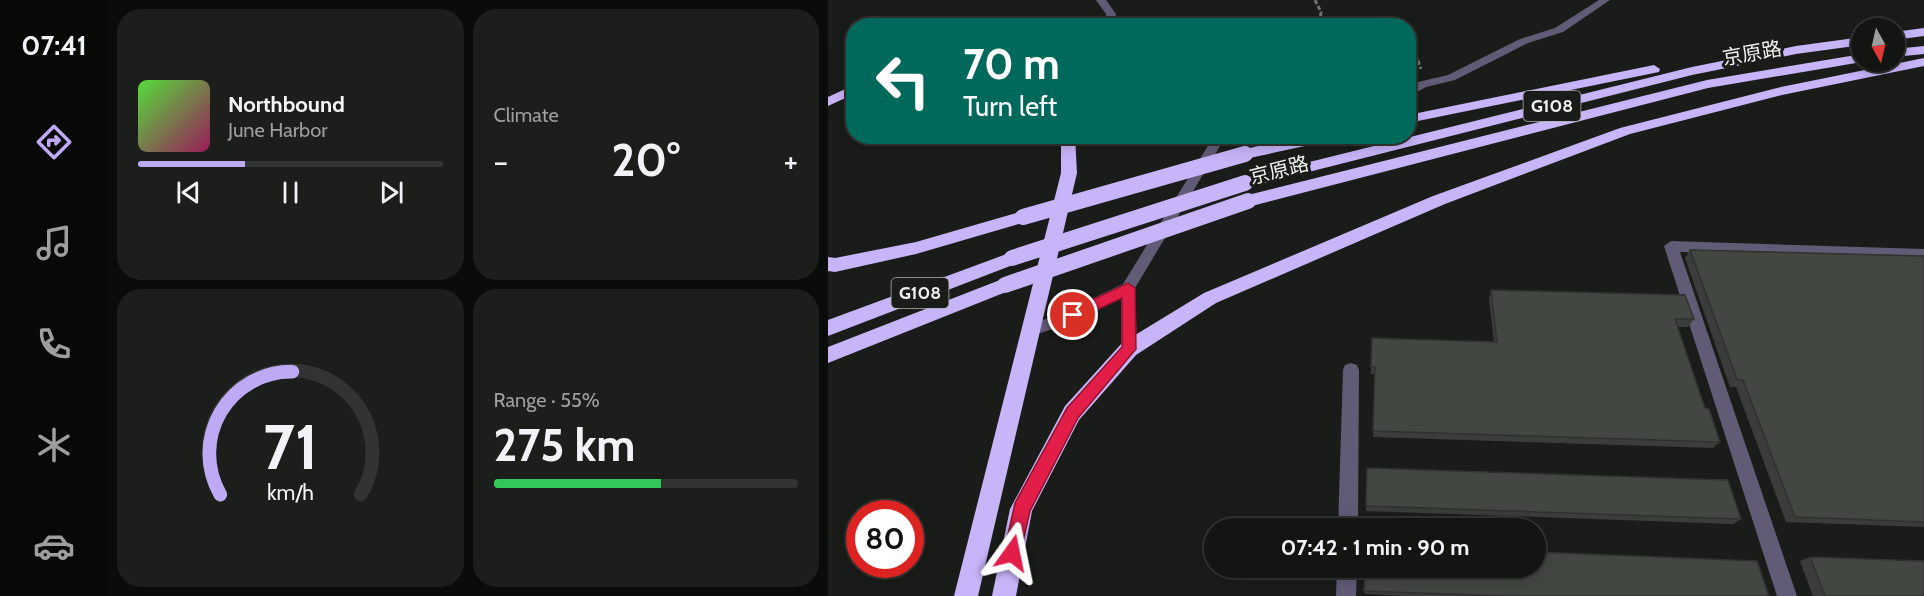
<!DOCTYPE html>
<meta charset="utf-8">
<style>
:root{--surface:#131512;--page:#1c1e1b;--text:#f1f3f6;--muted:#9d9f9f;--line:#323432;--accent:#bea9f5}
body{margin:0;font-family:Cabin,"Noto Sans SC",sans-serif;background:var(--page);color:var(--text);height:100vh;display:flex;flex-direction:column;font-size:22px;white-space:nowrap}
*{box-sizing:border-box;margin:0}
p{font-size:20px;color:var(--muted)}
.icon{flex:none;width:33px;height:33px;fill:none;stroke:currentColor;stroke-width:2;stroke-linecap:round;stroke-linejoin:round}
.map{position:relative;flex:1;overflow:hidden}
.panel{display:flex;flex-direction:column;gap:9px;padding:9px;background:#0a0c0a;width:720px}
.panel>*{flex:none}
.hud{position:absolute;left:18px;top:18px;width:570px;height:126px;border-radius:24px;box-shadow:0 3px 15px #0003,0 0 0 2px var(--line);background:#00695c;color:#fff;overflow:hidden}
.needle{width:39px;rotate:172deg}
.fabs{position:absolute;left:1023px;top:18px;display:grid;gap:12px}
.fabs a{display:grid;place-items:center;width:54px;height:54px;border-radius:50%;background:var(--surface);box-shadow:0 3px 15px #0003,0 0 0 2px var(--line);font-size:30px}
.speed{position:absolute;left:18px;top:500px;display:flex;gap:12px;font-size:30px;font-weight:700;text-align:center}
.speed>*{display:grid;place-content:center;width:78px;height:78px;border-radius:50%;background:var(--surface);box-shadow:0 3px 15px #0003,0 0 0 2px var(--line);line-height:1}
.speed .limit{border:9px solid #d22;background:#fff;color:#111}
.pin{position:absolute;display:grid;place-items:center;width:51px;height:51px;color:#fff;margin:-26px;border:3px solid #fff;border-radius:50%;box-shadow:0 2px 6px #0007}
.me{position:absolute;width:66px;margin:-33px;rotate:12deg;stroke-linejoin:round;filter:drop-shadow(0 0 4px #0008)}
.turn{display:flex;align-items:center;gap:21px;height:126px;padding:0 18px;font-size:27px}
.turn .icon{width:78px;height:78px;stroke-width:2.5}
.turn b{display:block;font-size:42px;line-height:51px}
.big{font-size:45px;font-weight:700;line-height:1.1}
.panel .card{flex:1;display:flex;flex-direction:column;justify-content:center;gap:9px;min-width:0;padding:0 21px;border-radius:24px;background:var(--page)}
.panel .dial{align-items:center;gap:0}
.dial svg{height:156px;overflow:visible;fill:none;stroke:var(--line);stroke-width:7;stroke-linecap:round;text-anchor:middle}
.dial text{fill:var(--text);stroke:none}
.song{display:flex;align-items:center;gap:18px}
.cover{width:72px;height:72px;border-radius:9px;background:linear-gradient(135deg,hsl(110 70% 55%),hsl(330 70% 35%))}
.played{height:6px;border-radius:3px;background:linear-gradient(90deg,var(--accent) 35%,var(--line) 35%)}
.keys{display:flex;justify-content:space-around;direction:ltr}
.heat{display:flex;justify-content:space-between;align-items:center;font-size:33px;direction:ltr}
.charge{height:9px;border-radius:4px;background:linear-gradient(90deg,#34c759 55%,var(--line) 0)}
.panel .tiles{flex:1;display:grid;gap:9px;grid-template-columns:repeat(2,1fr)}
.trip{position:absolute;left:376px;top:518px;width:342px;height:60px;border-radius:30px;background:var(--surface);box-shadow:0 3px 15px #0003,0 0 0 2px var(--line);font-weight:700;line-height:60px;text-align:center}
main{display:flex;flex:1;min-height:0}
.dock{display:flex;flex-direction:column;width:108px;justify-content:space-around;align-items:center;background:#080807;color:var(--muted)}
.dock .icon{width:42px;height:42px}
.dock .current{color:var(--accent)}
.dock b{font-size:27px;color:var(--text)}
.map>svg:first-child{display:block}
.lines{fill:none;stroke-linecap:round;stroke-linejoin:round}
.path{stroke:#6f726e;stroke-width:3;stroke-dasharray:4.5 2;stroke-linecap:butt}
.minor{fill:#625b76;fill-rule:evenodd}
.highway{fill:#c7b4f9;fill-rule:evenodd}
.highway-bridge{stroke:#c7b4f9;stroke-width:16}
.wall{fill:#3a3d39}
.building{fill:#434742;stroke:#2f322e;stroke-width:1.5}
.route{fill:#e11d48;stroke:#92132f;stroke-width:1.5}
.labels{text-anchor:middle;stroke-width:6;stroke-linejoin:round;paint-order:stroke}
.shield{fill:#191c18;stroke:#afb1ae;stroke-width:1.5}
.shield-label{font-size:18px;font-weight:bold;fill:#eff1ee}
.street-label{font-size:20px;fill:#eff1ee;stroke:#191c18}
</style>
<main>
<nav class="dock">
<b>07:41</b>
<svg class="icon current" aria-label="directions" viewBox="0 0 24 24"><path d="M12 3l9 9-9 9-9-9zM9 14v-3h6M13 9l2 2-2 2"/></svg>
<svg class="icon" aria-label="music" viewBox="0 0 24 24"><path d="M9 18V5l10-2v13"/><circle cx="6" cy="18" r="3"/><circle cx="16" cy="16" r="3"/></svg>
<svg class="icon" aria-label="phone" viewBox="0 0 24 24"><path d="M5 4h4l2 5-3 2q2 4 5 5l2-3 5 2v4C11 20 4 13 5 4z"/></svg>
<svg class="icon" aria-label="climate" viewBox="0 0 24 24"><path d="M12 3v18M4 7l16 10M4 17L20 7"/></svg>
<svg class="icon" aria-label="car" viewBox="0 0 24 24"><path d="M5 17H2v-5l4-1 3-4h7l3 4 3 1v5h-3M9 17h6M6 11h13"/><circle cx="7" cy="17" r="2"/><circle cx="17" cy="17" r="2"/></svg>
</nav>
<section class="panel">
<div class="tiles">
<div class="card">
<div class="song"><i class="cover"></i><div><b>Northbound</b><p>June Harbor</p></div></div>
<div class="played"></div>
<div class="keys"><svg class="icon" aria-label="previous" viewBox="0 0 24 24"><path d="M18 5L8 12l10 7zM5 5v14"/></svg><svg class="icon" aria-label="pause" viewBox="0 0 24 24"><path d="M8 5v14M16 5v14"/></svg><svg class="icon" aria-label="next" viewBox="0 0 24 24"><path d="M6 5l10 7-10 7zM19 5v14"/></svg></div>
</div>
<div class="card"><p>Climate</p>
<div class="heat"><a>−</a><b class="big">20°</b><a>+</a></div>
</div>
<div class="card dial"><svg viewBox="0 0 100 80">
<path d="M14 69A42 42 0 1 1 86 69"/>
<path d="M14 69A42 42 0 0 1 51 6" stroke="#bea9f5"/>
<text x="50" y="56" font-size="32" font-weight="700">71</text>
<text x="50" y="72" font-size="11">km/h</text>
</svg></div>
<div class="card"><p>Range · 55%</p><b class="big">275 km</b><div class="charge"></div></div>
</div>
</section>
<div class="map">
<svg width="1096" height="596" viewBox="0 0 1096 596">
<rect width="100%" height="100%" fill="#191c18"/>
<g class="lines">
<g class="path">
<polyline points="487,0 493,12 492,24"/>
<polyline points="476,26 536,23 550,26"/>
<polyline points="580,53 589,58 593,69"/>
</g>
<g class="minor">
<polygon points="268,0 278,0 288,14 289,26 279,26 278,14"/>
<polygon points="771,0 782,0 735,32 700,43 627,80 598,87 580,97 580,88 590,82 620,75 692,39 727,28"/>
<polygon points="386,136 398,136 307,288 309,349 307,354 301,356 295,354 293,349 293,298 237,325 203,336 197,335 195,330 197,325 228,316 295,284"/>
<polygon points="843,241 1096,249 1096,259 852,252 969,596 949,596 836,246"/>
<polygon points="523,363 529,365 531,370 530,528 510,528 515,370 517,365"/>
<polygon points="509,567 529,567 528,596 508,596"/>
</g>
<g class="highway">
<polygon points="1096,28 1096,36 1066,40 1066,32"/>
<polygon points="1034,37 1034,45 968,54 864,75 417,188 409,183 417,178 864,67 968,46"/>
<polygon points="1096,46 1096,54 1066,57 1066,49"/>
<polygon points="1034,54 1034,62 880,88 420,207 412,201 420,195 879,80"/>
<polygon points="1096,58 1096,66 954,95 802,134 617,204 388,303 308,355 251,420 204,511 188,596 164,596 182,509 237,406 294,343 376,293 605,196 792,128 953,87"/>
<polygon points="826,65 832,69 831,72 580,123 580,115"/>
<polygon points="26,85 26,94 0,106 0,97"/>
<polygon points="233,136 247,136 249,173 150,596 126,596 233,173"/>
<polygon points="476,136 507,136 500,141 417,159 410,154 417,149"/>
<polygon points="195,211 203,217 201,221 88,254 7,272 0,271 0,257 7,258 88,242"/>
<polygon points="184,252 190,253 193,258 190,263 0,336 0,320"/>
<polygon points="177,278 183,280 186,285 183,290 0,363 0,347"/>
</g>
<g class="highway-bridge">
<polyline points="195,217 417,154"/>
<polyline points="184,258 417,183"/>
<polyline points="177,285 420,201"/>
</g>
</g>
<g class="wall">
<polygon points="862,250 1096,256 1096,527 958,522 908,387 902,387 857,258"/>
<polygon points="663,290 866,319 860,327 850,327 877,408 892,442 885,448 545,437 547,374 543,374 543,367 666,342 661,299"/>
<polygon points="538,506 913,519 905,524 538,511"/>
<polygon points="982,557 1096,596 985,596 972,561"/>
<polygon points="536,591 941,596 577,596 537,594"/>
</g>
<g class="building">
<polygon points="862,250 1096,256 1096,522 967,517 915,380 909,379"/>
<polygon points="663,290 857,295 866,319 847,319 877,408 881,409 892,442 545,431 547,367 543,367 544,338 669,342"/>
<polygon points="539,468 900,480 913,519 538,506"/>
<polygon points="708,552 929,561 941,596 677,596 536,591 537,567 708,567"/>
<polygon points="982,557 1096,561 1096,596 997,596"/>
</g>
<polygon class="route" points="300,283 307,288 308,349 250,418 202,511 191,559 184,562 178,559 176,553 187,503 239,408 294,347 294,298 245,321 238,315 240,311"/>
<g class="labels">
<g class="shield">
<rect x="695.5" y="91" width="57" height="30" rx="4.5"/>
<rect x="63.5" y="278" width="57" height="30" rx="4.5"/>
</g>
<g class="shield-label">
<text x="724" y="112">G108</text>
<text x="92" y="299">G108</text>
</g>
<g class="street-label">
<text transform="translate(924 53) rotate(-10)" y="7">京原路</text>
<text transform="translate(451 170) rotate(-14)" y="7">京原路</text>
</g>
</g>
</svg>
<div class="fabs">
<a><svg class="needle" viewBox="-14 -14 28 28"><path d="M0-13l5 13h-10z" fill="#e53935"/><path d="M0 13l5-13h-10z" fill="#9d9f9f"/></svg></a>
</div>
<div class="speed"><div class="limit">80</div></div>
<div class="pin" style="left:245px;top:315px;background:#d93025"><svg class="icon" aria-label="arrive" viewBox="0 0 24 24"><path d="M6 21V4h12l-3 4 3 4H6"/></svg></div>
<svg class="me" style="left:184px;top:553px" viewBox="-20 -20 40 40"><path d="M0-17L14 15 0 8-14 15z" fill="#e11d48" stroke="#fff" stroke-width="4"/></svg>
<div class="trip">07:42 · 1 min · 90 m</div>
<div class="hud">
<div class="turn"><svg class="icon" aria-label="left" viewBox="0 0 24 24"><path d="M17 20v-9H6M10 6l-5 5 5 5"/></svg><div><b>70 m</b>Turn left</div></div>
</div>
</div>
</main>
